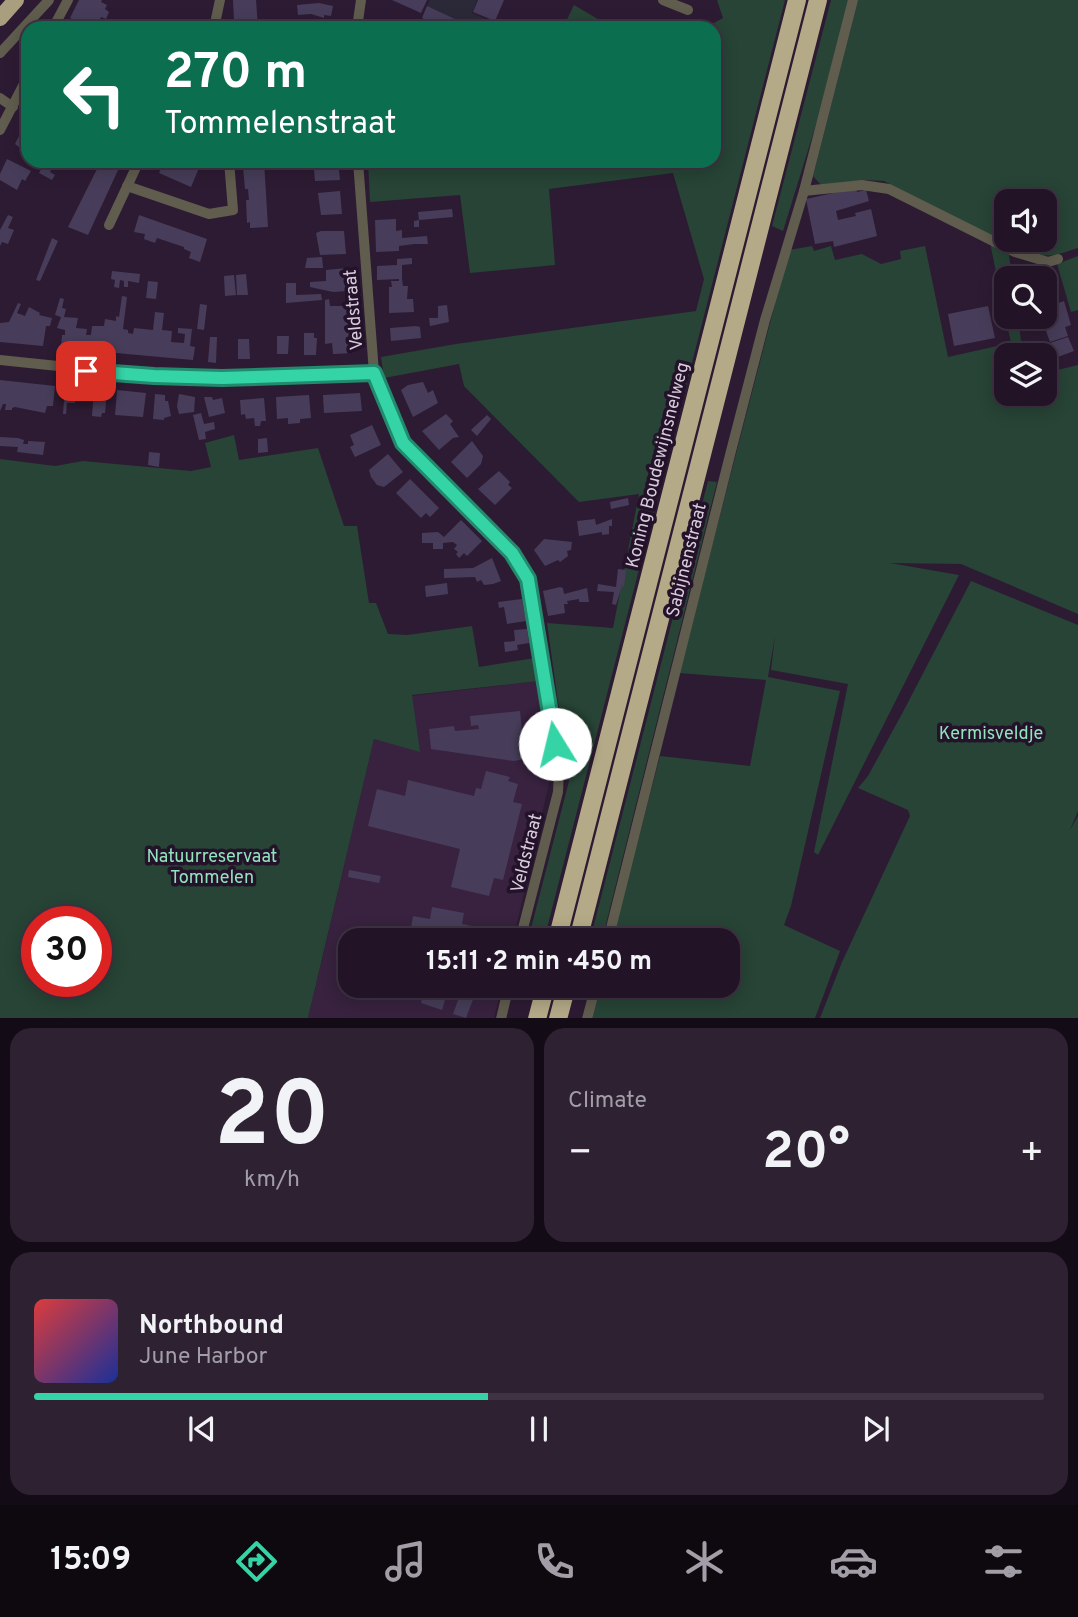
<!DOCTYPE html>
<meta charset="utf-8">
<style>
:root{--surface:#221426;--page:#2e2132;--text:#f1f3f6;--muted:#a29ea7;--line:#3f3343;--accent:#35d4a7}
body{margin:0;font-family:Overpass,sans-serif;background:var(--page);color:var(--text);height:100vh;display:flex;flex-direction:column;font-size:26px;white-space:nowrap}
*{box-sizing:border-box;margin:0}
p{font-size:23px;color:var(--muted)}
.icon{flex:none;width:38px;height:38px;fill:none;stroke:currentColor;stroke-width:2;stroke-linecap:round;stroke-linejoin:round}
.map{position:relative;height:1018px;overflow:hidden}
.panel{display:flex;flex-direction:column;gap:10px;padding:10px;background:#130b15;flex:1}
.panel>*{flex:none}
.guide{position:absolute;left:21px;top:21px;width:700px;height:147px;border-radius:21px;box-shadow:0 4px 18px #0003,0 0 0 2px var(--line);background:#0b6e4f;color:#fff;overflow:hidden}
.buttons{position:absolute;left:994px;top:189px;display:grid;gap:14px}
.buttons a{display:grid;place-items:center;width:63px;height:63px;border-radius:14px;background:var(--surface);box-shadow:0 4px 18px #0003,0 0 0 2px var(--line);font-size:35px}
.speed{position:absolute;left:21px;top:906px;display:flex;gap:14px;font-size:35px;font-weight:700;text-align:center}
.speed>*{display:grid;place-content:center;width:91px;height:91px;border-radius:50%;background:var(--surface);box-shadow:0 4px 18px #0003,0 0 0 2px var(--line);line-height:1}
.speed .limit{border:10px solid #d22;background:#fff;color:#111}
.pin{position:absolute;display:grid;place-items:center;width:60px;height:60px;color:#fff;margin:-30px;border-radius:14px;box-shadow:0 4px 10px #0006}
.me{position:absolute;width:77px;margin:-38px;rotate:351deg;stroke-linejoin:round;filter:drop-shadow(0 0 5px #0008)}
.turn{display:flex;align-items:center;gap:24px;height:147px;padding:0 28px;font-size:32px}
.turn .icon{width:91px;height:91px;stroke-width:2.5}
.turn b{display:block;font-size:49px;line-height:60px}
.big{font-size:52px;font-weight:700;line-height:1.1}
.panel .tile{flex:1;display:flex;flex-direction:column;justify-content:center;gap:10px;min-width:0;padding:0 24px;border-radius:21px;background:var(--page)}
.panel .dial{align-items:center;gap:0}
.dial b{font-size:91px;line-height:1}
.song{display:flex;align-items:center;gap:21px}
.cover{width:84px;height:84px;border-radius:10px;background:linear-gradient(135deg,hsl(0 70% 55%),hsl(230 70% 35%))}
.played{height:7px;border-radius:4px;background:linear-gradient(90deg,var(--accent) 45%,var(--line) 45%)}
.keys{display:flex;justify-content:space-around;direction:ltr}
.heat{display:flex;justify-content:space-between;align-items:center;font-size:38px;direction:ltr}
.panel .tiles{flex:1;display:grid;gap:10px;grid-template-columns:1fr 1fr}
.tile:last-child{grid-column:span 2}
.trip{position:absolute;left:338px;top:928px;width:402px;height:70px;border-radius:21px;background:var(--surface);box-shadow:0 4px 18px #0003,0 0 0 2px var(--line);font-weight:700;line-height:70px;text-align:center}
.tabs{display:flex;height:112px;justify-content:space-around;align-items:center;background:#0e080f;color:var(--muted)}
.tabs .icon{width:49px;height:49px}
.tabs .active{color:var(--accent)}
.tabs b{font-size:32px;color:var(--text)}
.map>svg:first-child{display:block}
.built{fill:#38223f}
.education{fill:#2b2838}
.green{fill:#274436;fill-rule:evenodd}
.building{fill:#473d5a}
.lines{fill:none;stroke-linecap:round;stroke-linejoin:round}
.minor{stroke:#605c4e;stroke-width:10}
.trunk{stroke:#a99f7f;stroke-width:16}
.motorway{stroke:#b5aa87;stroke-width:18}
.route-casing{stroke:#228a6d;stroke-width:18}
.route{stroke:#35d4a7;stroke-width:12}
.labels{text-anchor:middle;stroke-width:7;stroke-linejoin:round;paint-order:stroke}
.street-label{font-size:18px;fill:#d8ccdc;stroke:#231229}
.park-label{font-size:18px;fill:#92e4bd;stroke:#231229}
</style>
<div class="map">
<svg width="1078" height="1019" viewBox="0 0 1078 1019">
<rect width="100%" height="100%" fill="#2d1b33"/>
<polygon class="built" points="539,681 550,779 513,940 350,940 350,985 502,985 494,1018 308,1019 374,739 411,696"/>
<polygon class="education" points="430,0 477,0 472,13 499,25 498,28 443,28 422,18"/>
<g class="green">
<polygon points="717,0 785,0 544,940 528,940 569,781 547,623 613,628 639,494 579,502 464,386 459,364 384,378 381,357 456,344 696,311 704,279 673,173 549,189 555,265 470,273 460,195 370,202 368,161 714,161 714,28 705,28 723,18"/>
<polygon points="831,0 849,0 817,121 783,231 772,226"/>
<path d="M858,0H1078V248C1051,257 1046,258 1018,251L884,181L866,180L821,185L813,176ZM1006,201H1045V240H1006Z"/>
<polygon points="574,5 608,25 608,28 563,28"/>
<polygon points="990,243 1009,255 1012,278 1006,278 1006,317 1018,317 1022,349 1030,347 1032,355 1006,355 1006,394 1045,394 1045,373 1078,365 1078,614 961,564 890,563 959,575 818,855 814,852 848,684 771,670 775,636 768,677 840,691 791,906 784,925 840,951 815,1018 592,1019 601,985 728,985 728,940 612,940 660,756 750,766 766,680 679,673 789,250 812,246 814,251 831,246 835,260 862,254 881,264 901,259 900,251 925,246 948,357 1011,343"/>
<polygon points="1078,256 1078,310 1071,312 1057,264"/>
<path d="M234,435L239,460L318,448L344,526H357L369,603H376L388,634L407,635L472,626L479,667L535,658L539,681L412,695L420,752L374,739L308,1018H0V459L55,466L83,461L191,471L211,467L205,443ZM37,922H96V982H37Z"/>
<polygon points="708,481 717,482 602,940 590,940"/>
<polygon points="971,581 1078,625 1078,811 1070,830 1078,816 1078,1018 820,1018 842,962 910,816 908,810 858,788 868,776 904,710"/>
</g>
<g class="building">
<polygon points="79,0 102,0 101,2 107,5 105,9 109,12 106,19 101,17 96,28 90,28 70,18"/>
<polygon points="233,0 256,0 258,28 238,28 237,21 234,21"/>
<polygon points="392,0 427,0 421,13"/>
<polygon points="478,0 504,0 495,21 473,12"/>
<polygon points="319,3 333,6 331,16 324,15 324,18 311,14 298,15 297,5"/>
<polygon points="427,6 457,20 475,28 443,28 422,18"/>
<polygon points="24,126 28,128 28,154 15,144"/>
<polygon points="7,159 31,171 25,181 22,179 17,190 0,180 0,174"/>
<polygon points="101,161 119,168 88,235 68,227"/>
<polygon points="164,161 202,161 191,187 159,173"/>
<polygon points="246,161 264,161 268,227 250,228 250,222 247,223 246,200 249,200 248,189 245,189 243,167 246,166"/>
<polygon points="320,161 338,161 340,180 315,181 314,170 321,169"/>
<polygon points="44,163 52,168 50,172 55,175 52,180 39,173"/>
<polygon points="856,188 857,192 866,190 869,201 836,211 838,220 856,216 855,213 871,209 877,236 834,247 833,241 815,244 806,199"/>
<polygon points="340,191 342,214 321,215 318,193"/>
<polygon points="452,209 453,217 419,220 419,227 414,227 414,221 419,220 418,212"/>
<polygon points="8,215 13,217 8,228 14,230 8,244 2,242 0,246 0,230"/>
<polygon points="139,215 207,239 200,262 189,258 191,252 184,249 184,247 157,238 155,243 144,239 145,234 134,232"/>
<polygon points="396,219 396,231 402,230 402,238 427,236 428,244 414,244 399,246 399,251 376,252 375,220"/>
<polygon points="321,231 344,231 346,254 320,255 316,233"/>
<polygon points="52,238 58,241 40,281 36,280"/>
<polygon points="322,257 323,268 305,268 307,258"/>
<polygon points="412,258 412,264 402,265 402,279 403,286 408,286 407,299 413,299 414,312 389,313 389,287 392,287 391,281 399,281 399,279 377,280 377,266 397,265 397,259"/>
<polygon points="347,268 349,291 333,292 310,287 310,282 326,281 326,270"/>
<polygon points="112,271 140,274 139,283 128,281 128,287 124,287 124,281 120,280 119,288 114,287 115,280 111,279"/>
<polygon points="246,274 248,295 237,295 236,275"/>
<polygon points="234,275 236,295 225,296 224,276"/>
<polygon points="148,281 158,282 156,299 146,298"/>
<polygon points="286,283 296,283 296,295 321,294 322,300 286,303"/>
<polygon points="122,296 127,297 123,329 128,330 128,333 133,334 134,328 153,330 155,312 164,313 162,330 172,331 171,342 184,343 185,334 178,333 178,328 192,329 190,346 195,347 193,360 61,348 62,335 65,335 65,330 57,328 61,317 55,315 60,298 64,299 62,308 66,309 64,317 78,318 76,328 87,329 86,335 91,335 92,326 104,326 105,319 116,321 116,316 119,317"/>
<polygon points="329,299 330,306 350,306 353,353 333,354 332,343 325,344 325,300"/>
<polygon points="1064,301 1071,325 1065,327 1068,336 1050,342 1045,328 1039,330 1036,317 1045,317 1047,324 1058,321 1053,305"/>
<polygon points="18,303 21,304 17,313 25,316 29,307 40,313 39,315 52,318 50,326 46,326 43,346 0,342 0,323 9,322"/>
<polygon points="200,304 207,305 204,330 197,329"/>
<polygon points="447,305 449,322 430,326 429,318 438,318 438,306"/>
<polygon points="988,306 995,338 954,346 948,314"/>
<polygon points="416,326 420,327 421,338 391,341 390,328"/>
<polygon points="304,333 314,333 314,338 317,338 316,355 304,355"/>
<polygon points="277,336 289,336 288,354 277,354"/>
<polygon points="210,337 217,337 216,363 208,362"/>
<polygon points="1068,337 1074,351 1055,358 1050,343"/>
<polygon points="238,339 249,339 250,359 238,359"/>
<polygon points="0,380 55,386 53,406 47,406 45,413 15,407 12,408 12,410 5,410 6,404 3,404 0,411"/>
<polygon points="423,382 428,393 433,390 438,403 413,417 401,390 408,385"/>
<polygon points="65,387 75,388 76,390 75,403 67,403 66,414 63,414"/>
<polygon points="94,388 106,389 107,391 105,413 102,413 101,417 92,416"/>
<polygon points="117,390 146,393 143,417 115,415"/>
<polygon points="360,393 362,411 324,413 323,395"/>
<polygon points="155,394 165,395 165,401 168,401 171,416 164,418 164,420 153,419"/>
<polygon points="179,394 195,397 194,412 179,414 177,406"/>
<polygon points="309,395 311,418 300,419 300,423 288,424 288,418 277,419 276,397"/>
<polygon points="204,397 212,397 213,400 222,398 225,413 209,417"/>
<polygon points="264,398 266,421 261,421 260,426 255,426 254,418 246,419 245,414 241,415 240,400"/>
<polygon points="201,413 204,424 214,422 215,429 205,432 206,439 199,440 193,415"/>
<polygon points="446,414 453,421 450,424 459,437 453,438 439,450 422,431"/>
<polygon points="487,415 491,419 477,436 471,430"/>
<polygon points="372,425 381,445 355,457 350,447 354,445 350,435"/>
<polygon points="0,437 18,438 24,440 23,444 28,444 28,441 45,442 43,455 17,452 18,447 0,446"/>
<polygon points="267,438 268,452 258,453 258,439"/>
<polygon points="472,441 483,456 481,464 467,478 451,462"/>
<polygon points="149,452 160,453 159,467 148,465"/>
<polygon points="388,454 403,472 384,487 377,485 371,477 369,470"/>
<polygon points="499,471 510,482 508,485 512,488 495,505 478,489"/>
<polygon points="410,479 439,508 430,517 426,513 421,518 396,493"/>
<polygon points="628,498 629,505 611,509 610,502"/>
<polygon points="595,519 596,525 612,519 612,526 609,526 609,534 602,535 602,532 579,536 577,521"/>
<polygon points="461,520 482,541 467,556 464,553 459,558 456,554 458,552 454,549 457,545 453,542 443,543 443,549 433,549 433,543 422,543 422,533 438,532 444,537"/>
<polygon points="544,539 572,542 571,550 567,551 568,556 560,562 558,560 545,566 534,550"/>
<polygon points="492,558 501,581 493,584 484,585 481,580 477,582 475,577 444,578 444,569 473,568"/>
<polygon points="618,569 626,570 624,587 622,586 616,605 612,604 614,592 597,591 598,584 616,587"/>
<polygon points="447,583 448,594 426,597 425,586"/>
<polygon points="560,587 563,588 564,594 587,588 589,602 579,602 579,599 567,601 568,604 564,604 565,613 548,616 543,591"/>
<polygon points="522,599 526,621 507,624 504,607 499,608 498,602"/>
<polygon points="527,629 529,643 517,645 518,650 505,652 504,642 515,641 514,630"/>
<polygon points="520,711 525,759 514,761 431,749 429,729 454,726 455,731 479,729 478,725 471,726 470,716"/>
<polygon points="486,771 510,777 508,781 518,784 513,802 522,804 503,880 494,878 489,896 451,887 460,849 368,826 377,789 405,796 408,780 474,796 476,788 481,789"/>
<polygon points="349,870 381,876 379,883 348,877"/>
<polygon points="432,907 464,913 462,924 477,927 475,940 409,940 413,916 430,919"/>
<polygon points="423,985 447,993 442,1010 421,1003 423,995 420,994"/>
<polygon points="449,985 464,985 477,989 466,1018 453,1014 461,992 448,988"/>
</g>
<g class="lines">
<g class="minor">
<polyline points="663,0 688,10"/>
<polyline points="53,28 68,0"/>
<polyline points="214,28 220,0"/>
<polyline points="357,28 361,0"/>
<polyline points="0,53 49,0"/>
<polyline points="0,98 13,107"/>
<polyline points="0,130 28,76"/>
<polyline points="358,161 374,373 397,433 410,453 512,553 528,579 559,770 558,792 520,940"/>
<polyline points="127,186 209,214 233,210 229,161"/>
<polyline points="804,191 862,185 889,189 1015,252 1048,262 1058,259"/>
<polyline points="109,225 139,161"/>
<polyline points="0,360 154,376 222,378 374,373"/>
<polyline points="608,940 730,455 765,320 804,191 853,0"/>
<polyline points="501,1019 509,985"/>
<polyline points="587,1019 596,985"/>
</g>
<polyline class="trunk" points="0,18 16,0"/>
<g class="motorway">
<polyline points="557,940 797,0"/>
<polyline points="578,940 818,0"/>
<polyline points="537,1019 546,985"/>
<polyline points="558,1019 567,985"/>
</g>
</g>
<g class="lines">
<g class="route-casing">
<polyline id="route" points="86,371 154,376 222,378 374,373 403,443 512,553 528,579 555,744"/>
</g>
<use href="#route" class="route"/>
</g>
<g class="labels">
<g class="street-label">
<text transform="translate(353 310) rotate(-95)" y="6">Veldstraat</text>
<text transform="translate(657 465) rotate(-76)" y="6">Koning Boudewijnsnelweg</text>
<text transform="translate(686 560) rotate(-76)" y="6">Sabijnenstraat</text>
<text transform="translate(526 853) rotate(-76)" y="6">Veldstraat</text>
</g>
<g class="park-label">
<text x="991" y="739">Kermisveldje</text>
<text x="212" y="862">Natuurreservaat<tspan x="212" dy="21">Tommelen</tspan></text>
</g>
</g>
</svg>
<div class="buttons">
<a><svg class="icon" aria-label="sound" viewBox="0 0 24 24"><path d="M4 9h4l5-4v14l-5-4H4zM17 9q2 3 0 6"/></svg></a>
<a><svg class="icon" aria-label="search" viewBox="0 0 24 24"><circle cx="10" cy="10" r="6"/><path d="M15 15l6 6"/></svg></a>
<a><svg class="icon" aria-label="layers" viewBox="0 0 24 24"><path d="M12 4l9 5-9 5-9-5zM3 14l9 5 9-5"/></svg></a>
</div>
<div class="speed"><div class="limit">30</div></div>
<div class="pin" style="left:86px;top:371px;background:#d93025"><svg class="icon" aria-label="arrive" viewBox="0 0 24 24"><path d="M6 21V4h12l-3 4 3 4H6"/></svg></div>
<svg class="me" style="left:555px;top:744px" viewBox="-20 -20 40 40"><circle r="19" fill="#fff"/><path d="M0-13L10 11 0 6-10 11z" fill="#35d4a7"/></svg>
<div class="trip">15:11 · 2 min · 450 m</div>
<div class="guide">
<div class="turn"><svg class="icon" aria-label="left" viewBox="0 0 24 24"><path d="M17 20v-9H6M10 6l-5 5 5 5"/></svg><div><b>270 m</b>Tommelenstraat</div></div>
</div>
</div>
<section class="panel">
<div class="tiles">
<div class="tile dial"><b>20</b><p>km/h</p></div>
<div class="tile"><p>Climate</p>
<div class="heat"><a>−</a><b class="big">20°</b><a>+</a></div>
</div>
<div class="tile">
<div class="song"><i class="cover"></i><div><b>Northbound</b><p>June Harbor</p></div></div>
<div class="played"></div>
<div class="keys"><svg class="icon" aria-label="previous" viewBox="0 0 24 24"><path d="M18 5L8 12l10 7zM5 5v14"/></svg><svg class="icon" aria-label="pause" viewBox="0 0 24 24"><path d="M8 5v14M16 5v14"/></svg><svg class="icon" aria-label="next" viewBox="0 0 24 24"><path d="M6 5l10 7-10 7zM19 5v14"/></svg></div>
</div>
</div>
</section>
<nav class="tabs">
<b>15:09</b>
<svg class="icon active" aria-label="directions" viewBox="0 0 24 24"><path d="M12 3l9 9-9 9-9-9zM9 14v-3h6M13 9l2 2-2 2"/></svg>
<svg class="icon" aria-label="music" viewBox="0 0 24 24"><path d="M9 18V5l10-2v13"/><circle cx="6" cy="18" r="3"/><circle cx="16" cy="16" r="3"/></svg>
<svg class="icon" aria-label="phone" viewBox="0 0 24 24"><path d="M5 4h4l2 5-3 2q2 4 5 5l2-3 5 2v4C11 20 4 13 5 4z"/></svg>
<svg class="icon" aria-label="climate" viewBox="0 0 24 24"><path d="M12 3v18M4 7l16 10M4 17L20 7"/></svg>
<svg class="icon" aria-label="car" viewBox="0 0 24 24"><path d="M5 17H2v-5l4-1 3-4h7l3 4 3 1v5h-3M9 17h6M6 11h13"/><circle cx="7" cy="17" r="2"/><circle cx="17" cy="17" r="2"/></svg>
<svg class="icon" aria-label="filters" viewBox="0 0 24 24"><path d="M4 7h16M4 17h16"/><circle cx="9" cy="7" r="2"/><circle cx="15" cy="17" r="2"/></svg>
</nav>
